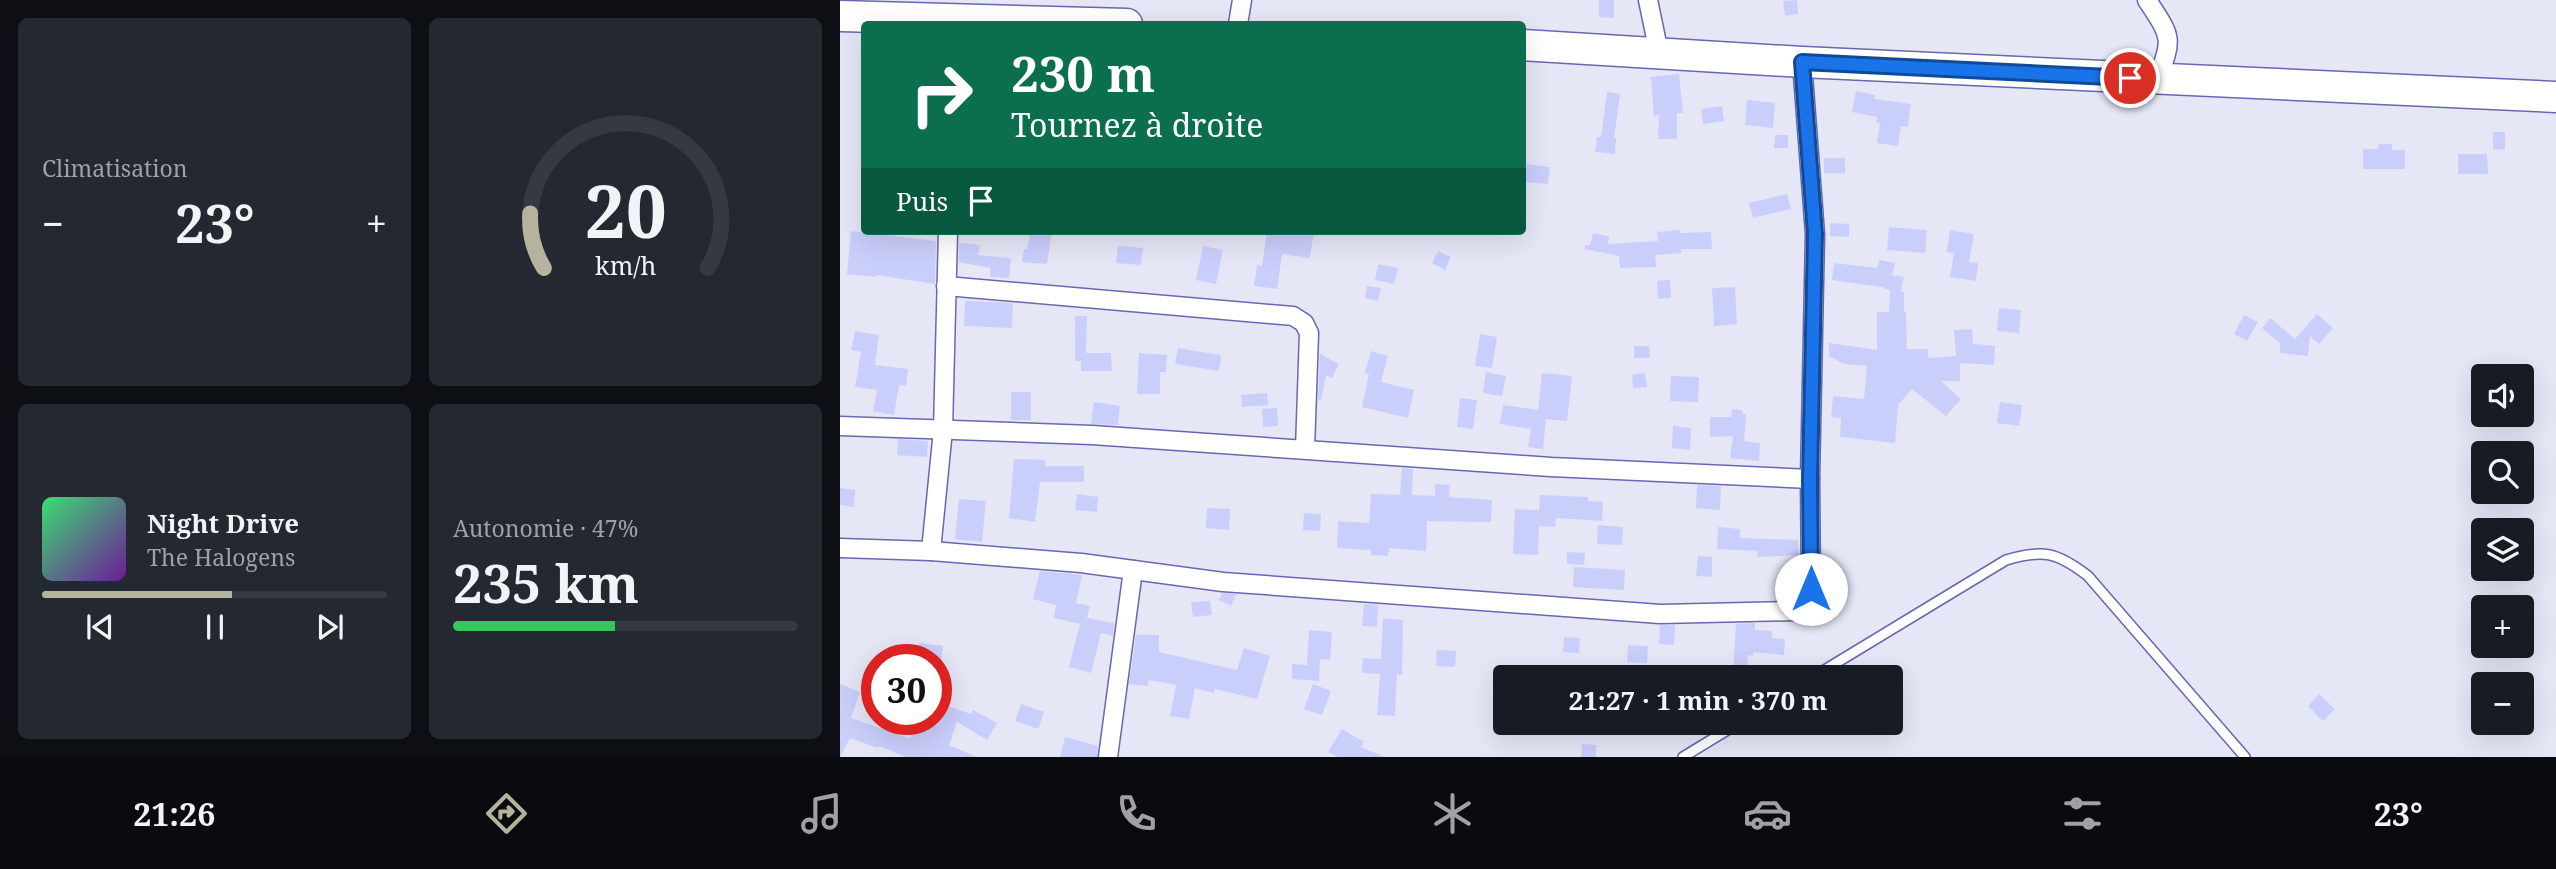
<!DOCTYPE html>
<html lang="fr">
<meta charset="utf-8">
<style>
:root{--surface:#171b24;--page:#242831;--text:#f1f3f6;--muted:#9ea1a6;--line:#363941;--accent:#b5b39d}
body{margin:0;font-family:"Noto Serif",serif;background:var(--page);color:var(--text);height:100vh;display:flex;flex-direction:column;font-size:26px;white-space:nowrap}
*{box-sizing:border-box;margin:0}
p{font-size:23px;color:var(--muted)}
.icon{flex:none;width:38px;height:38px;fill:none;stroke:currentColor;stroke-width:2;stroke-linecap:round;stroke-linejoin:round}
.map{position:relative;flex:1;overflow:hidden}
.details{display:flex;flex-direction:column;gap:18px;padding:18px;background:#0d0f14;width:840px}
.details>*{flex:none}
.hud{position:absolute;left:21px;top:21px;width:665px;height:214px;border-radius:7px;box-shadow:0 7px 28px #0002;background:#0b6e4f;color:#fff;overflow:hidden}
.controls{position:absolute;left:1631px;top:364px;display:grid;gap:14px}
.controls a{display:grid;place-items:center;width:63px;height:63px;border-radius:7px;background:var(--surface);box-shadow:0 7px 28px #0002;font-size:35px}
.speed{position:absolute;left:21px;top:644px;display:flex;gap:14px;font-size:35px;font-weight:700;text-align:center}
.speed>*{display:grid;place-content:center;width:91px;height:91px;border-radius:50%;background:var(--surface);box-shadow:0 7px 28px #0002;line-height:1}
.speed .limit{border:10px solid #d22;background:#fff;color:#111}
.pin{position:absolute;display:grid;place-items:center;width:60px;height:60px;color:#fff;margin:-30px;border:4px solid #fff;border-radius:50%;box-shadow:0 2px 7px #0007}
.me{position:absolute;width:77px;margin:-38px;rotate:0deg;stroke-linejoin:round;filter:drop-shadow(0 0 5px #0008)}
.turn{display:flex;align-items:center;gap:24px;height:147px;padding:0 35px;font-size:32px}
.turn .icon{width:91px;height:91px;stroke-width:2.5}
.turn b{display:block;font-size:49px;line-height:60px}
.then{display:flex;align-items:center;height:66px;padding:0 35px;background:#0003;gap:14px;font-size:26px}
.big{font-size:52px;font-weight:700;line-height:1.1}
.details .tile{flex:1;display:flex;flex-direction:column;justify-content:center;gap:10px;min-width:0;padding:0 24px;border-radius:10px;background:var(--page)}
.details .dial{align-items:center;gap:0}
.dial svg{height:182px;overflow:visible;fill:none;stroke:var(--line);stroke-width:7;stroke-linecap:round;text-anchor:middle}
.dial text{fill:var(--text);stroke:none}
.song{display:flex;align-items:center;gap:21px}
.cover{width:84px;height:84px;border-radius:10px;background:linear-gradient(135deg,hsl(140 70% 55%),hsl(280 70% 35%))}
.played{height:7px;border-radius:4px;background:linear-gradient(90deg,var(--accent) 55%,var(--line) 55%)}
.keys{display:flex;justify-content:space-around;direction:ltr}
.heat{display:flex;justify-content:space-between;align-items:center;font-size:38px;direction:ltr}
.charge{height:10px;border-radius:5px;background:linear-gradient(90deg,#34c759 47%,var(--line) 0)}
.details .tiles{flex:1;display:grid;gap:18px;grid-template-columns:repeat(2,1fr)}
.trip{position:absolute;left:653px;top:665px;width:410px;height:70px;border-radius:7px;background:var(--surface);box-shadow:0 7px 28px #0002;font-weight:700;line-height:70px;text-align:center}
.menu{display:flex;height:112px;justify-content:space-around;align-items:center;background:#090b0e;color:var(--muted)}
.menu .icon{width:49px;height:49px}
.menu .current{color:var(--accent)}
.menu b{font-size:32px;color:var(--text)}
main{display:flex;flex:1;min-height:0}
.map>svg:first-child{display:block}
.building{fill:#cacefb}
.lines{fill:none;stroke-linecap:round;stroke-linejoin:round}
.service-casing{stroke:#6768af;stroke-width:12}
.minor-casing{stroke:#6768af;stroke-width:21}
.trunk-casing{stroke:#6768af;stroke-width:33}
.service{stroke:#fff;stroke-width:9}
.minor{stroke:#fff;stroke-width:18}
.trunk{stroke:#fff;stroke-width:30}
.route-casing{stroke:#114b97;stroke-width:18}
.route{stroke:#1a73e8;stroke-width:12}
</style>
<main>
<section class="details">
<div class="tiles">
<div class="tile"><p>Climatisation</p>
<div class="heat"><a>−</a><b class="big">23°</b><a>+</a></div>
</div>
<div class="tile dial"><svg viewBox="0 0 100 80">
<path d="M14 69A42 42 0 1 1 86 69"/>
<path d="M14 69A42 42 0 0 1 8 45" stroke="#b5b39d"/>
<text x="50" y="56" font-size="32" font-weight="700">20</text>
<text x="50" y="72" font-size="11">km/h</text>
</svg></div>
<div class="tile">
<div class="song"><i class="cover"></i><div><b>Night Drive</b><p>The Halogens</p></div></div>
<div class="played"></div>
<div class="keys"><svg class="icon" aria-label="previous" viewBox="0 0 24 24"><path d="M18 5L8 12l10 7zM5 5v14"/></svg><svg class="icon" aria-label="pause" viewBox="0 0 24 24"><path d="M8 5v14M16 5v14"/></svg><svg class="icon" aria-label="next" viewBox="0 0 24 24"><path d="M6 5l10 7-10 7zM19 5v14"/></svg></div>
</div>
<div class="tile"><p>Autonomie · 47%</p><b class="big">235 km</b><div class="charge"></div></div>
</div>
</section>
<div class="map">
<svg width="1716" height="757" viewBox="0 0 1716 757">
<rect width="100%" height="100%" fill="#e5e7f7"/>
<g class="building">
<polygon points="759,0 774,0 774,18 759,17"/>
<polygon points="957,0 958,14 945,16 943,1"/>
<polygon points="839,74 843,113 837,113 837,139 818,139 819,115 814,116 811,77"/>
<polygon points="1016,91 1035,95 1034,99 1071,104 1068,127 1061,126 1058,146 1037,143 1040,123 1036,123 1037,117 1012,112"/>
<polygon points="767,92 780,94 774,138 776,138 775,154 755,152 757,137 761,137"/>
<polygon points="907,100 935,103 933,128 905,125"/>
<polygon points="882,106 884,121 863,124 861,109"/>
<polygon points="1653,132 1665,132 1665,150 1653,149"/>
<polygon points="935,135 948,135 948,148 934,148"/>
<polygon points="1539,144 1552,144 1552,150 1565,150 1565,169 1523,169 1523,149 1538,149"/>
<polygon points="1618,154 1647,154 1648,174 1618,174"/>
<rect x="984" y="158" width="21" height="15"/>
<polygon points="687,164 710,167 708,184 685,182"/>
<polygon points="947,194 951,209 913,218 909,203"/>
<polygon points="990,223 1009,224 1009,237 990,236"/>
<polygon points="1049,227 1087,230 1085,253 1047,250"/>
<polygon points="840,230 840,233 871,232 872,249 841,249 841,253 815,255 816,267 780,268 779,256 745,249 745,245 750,245 753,233 769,236 768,244 818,241 817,232"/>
<polygon points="1110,230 1134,234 1129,262 1138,263 1136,281 1110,277 1114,253 1107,252"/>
<polygon points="11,231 96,241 95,284 36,275 36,277 7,274"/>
<polygon points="191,231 212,231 207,264 182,262 184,249 187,249"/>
<polygon points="427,231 474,231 470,258 442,254 437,289 414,286 417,265 422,266"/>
<polygon points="119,243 140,245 138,255 171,258 169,278 150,277 150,268 119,262"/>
<polygon points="278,246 303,248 301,265 276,263"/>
<polygon points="363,246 383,250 376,284 356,280"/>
<polygon points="598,251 611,257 605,270 592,263"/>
<polygon points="1039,260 1055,263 1052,275 1064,277 1061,291 1064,292 1064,312 1066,312 1067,349 1088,349 1088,358 1116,356 1114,330 1132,329 1133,344 1155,346 1154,365 1120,363 1120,381 1101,381 1121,399 1106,416 1072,389 1058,405 1055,443 1000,437 1001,418 991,417 993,396 1024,399 1027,366 1004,364 989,356 989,343 1037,350 1037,312 1049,312 1050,290 1041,287 992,280 994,263 1037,268"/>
<polygon points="538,264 558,268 554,284 535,280"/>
<polygon points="830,280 831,298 818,299 817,281"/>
<polygon points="527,286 541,288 538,301 525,298"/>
<polygon points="895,287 897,324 874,326 872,288"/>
<polygon points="125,301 173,303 172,328 124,326"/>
<polygon points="1159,308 1181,310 1179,333 1157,331"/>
<polygon points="1477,314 1493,328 1479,344 1470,336 1468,356 1440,353 1440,343 1422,328 1430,318 1455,339"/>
<polygon points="1404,315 1418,322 1407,341 1394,334"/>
<polygon points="235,316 247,316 246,353 271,353 272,371 241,371 241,361 235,361"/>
<polygon points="15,331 39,335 35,365 68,369 66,386 59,385 54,415 33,411 37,390 15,387 21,352 11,350"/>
<polygon points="640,334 657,337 652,368 635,366"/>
<polygon points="794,346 809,346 810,358 794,358"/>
<polygon points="338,348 381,355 379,371 335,364"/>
<polygon points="531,351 548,356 541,382 574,390 568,418 522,407 529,374 525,373"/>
<polygon points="299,353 327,355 326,372 320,372 320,394 297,394"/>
<polygon points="480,354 499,364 492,378 486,375 481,400 478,400"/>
<polygon points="646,372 666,376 662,396 643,393"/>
<polygon points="702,373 732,376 727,421 706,419 703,449 688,447 691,429 660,424 663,405 698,410"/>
<polygon points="805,373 807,387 793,388 792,375"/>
<polygon points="831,376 859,377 858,402 830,401"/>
<rect x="171" y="392" width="20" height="28"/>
<polygon points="427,393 428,405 402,407 401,395"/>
<polygon points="620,398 637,400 633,429 617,427"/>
<polygon points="254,402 280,406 278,425 251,424"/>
<polygon points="1160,402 1182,405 1179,426 1157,423"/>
<polygon points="437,408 438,426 423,427 422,409"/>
<polygon points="892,409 902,410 903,414 906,414 904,441 920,443 919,461 890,458 893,436 870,437 870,417 891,417"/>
<polygon points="833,426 851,428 850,450 832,448"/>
<polygon points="58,439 88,441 87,457 57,455"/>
<polygon points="174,459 205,460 205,466 244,466 244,482 200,482 195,522 169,518"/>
<polygon points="562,468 573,469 572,495 595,496 595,484 610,485 609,497 652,500 651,522 587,521 586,551 549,548 548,556 531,555 531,550 497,548 498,521 529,523 531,494 560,495"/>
<polygon points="857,485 881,486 880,510 856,508"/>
<polygon points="0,488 15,490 14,507 0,505"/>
<polygon points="237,494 258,497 257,512 235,510"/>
<polygon points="700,495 748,497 748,501 763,502 762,521 716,518 715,527 699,526 698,555 673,554 675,509 699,510"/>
<polygon points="119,499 146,501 142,542 115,539"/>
<polygon points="367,508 390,509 389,530 366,528"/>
<polygon points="464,513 481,514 480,531 463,530"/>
<polygon points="758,525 783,527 782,545 757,544"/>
<polygon points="878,527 900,529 900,538 958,540 959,555 917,557 918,551 877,549"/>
<polygon points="727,552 745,553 744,565 727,564"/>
<polygon points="858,556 872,557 872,577 856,576"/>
<polygon points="734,567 785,570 784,590 733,587"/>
<polygon points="200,571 242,575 236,603 250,606 247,618 274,623 273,636 261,633 251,673 229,667 240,624 214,618 216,605 193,599"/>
<polygon points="382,593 396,594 391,606 379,600"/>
<polygon points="370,601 372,615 353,617 351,602"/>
<polygon points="524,604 538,605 537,627 522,626"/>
<polygon points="543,618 563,620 562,675 557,674 555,716 537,715 540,674 522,673 523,658 541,659"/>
<polygon points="915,623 915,630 932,631 932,638 945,639 944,655 914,652 913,656 908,655 906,677 893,677 896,624"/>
<polygon points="820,625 835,625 834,645 819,644"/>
<polygon points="469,630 492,632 490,660 480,659 479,681 452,679 452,664 467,665"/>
<polygon points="296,635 319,635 319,652 397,670 404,648 430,656 417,699 375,689 374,693 355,688 349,719 330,716 336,685 308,680 308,686 289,684"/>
<polygon points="724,637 740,638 739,653 723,652"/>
<polygon points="79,643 103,646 101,660 77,659"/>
<polygon points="788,645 808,646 807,663 787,662"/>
<polygon points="597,650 616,651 615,667 596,666"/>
<polygon points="0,684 20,692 11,718 70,739 76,719 96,719 96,702 131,714 133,710 157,723 147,740 117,722 109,745 136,757 66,757 39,746 38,748 10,738 0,757"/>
<polygon points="473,684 491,691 482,715 464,709"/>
<polygon points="1479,694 1495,709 1483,721 1468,706"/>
<polygon points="181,704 204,712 198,729 175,721"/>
<polygon points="502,729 524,742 521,747 544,757 498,757 488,752"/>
<polygon points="225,737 258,746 257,757 220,757"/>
<polygon points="742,744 756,745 756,757 741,757"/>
</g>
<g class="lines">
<g class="service-casing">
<g id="service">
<path d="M973,677L1166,560C1203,549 1217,552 1248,576L1405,757"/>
<polyline points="843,757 899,723"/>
</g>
</g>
<g class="minor-casing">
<g id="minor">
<polyline points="808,0 819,53"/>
<path d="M1307,0C1331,37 1334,37 1317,79"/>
<polyline points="398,24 402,0"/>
<polyline points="106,286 453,316 464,323 469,333 465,449"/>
<polyline points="0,426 252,435 711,467 970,479"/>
<polyline points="0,548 91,551 241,563 383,582 820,614 957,611 966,605 971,589 970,479 975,234 962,62"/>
<polyline points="91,551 103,430 108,231"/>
<polyline points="268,757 293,570"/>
</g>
</g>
<g class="trunk-casing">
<g id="trunk">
<polyline points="0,16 287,24"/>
<polyline points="682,45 962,62 1716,97"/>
</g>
</g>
<use href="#service" class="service"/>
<use href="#minor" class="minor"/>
<use href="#trunk" class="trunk"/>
</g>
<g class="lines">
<g class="route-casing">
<polyline id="route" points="971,589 970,479 975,234 962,62 1290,78"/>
</g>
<use href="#route" class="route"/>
</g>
</svg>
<div class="controls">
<a><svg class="icon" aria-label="sound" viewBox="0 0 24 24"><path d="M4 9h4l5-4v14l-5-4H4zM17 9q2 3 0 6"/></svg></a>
<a><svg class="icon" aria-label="search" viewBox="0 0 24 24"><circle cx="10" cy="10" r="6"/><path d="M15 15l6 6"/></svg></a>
<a><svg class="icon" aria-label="layers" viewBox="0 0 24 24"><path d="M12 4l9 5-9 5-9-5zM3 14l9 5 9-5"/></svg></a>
<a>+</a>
<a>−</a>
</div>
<div class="speed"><div class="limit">30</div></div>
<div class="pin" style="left:1290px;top:78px;background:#d93025"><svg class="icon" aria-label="arrive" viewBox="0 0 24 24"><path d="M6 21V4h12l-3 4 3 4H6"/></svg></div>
<svg class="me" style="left:971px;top:589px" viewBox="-20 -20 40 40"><circle r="19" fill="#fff"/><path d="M0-13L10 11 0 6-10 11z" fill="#1a73e8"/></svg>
<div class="trip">21:27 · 1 min · 370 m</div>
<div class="hud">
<div class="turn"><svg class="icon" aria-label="right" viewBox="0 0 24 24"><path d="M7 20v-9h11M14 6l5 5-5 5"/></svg><div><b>230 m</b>Tournez à droite</div></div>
<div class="then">Puis<svg class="icon" aria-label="arrive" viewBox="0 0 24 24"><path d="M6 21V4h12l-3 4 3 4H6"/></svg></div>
</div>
</div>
</main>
<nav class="menu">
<b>21:26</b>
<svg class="icon current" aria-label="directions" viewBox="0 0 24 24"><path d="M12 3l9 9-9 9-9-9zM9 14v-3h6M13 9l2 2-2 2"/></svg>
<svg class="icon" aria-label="music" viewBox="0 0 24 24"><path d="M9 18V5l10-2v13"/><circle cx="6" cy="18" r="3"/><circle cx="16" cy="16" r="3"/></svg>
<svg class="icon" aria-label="phone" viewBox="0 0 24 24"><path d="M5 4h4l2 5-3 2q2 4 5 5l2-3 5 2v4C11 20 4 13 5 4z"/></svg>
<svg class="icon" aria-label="climate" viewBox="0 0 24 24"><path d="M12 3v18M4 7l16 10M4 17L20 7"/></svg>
<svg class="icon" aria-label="car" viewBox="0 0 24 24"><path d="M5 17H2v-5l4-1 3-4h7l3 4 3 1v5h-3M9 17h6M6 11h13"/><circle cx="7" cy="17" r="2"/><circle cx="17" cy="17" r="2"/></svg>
<svg class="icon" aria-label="filters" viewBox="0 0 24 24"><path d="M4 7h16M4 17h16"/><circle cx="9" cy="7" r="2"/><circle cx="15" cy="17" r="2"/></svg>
<b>23°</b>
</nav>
